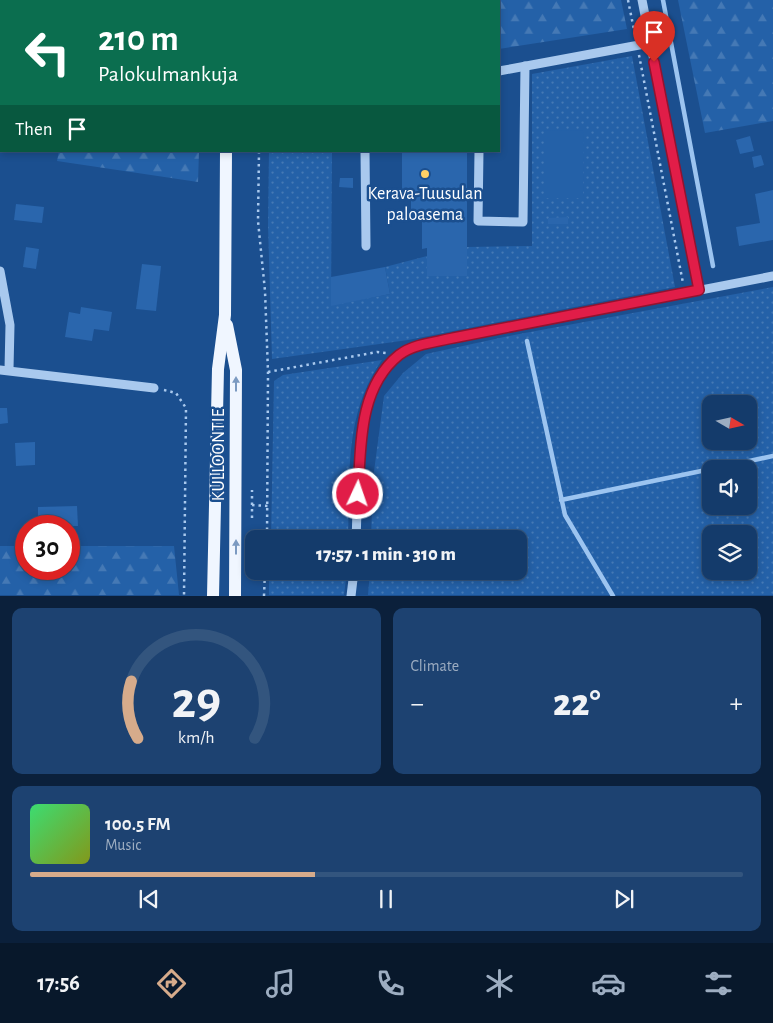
<!DOCTYPE html>
<meta charset="utf-8">
<style>
:root{--surface:#143b6b;--page:#1d4271;--text:#f1f3f6;--muted:#9dadc1;--line:#33557e;--accent:#d6ab8b}
body{margin:0;font-family:"Alegreya Sans",sans-serif;background:var(--page);color:var(--text);height:100vh;display:flex;flex-direction:column;font-size:19px;white-space:nowrap}
*{box-sizing:border-box;margin:0}
p{font-size:16px;color:var(--muted)}
.icon{flex:none;width:28px;height:28px;fill:none;stroke:currentColor;stroke-width:2;stroke-linecap:round;stroke-linejoin:round}
.map{position:relative;height:596px;overflow:hidden}
.drawer{display:flex;flex-direction:column;gap:12px;padding:12px;background:#0b203b;flex:1}
.drawer>*{flex:none}
.hud{position:absolute;left:0px;top:0px;width:500px;height:152px;box-shadow:0 2px 8px #0003,0 0 0 1px var(--line);background:#0b6e4f;color:#fff;overflow:hidden}
.needle{width:32px;rotate:99deg}
.tools{position:absolute;left:702px;top:395px;display:grid;gap:10px}
.tools a{display:grid;place-items:center;width:55px;height:55px;border-radius:10px;background:var(--surface);box-shadow:0 2px 8px #0003,0 0 0 1px var(--line);font-size:25px}
.speed{position:absolute;left:15px;top:515px;display:flex;gap:10px;font-size:25px;font-weight:700;text-align:center}
.speed>*{display:grid;place-content:center;width:65px;height:65px;border-radius:50%;background:var(--surface);box-shadow:0 2px 8px #0003,0 0 0 1px var(--line);line-height:1}
.speed .limit{border:8px solid #d22;background:#fff;color:#111}
.pin{position:absolute;display:grid;place-items:center;width:42px;height:42px;color:#fff;margin:-51px -21px;border-radius:50% 50% 50% 0;rotate:-45deg;box-shadow:0 0 5px #0007}
.pin .icon{rotate:45deg}
.me{position:absolute;width:55px;margin:-28px;rotate:3deg;stroke-linejoin:round;filter:drop-shadow(0 0 4px #0008)}
.turn{display:flex;align-items:center;gap:18px;height:105px;padding:0 15px;font-size:22px}
.turn .icon{width:65px;height:65px;stroke-width:2.5}
.turn b{display:block;font-size:35px;line-height:42px}
.then{display:flex;align-items:center;height:48px;padding:0 15px;background:#0003;gap:10px;font-size:19px}
.big{font-size:38px;font-weight:800;line-height:1.1}
.drawer .card{flex:1;display:flex;flex-direction:column;justify-content:center;gap:8px;min-width:0;padding:0 18px;border-radius:10px;background:var(--page)}
.drawer .dial{align-items:center;gap:0}
.dial svg{height:130px;overflow:visible;fill:none;stroke:var(--line);stroke-width:7;stroke-linecap:round;text-anchor:middle}
.dial text{fill:var(--text);stroke:none}
.song{display:flex;align-items:center;gap:15px}
.cover{width:60px;height:60px;border-radius:8px;background:linear-gradient(135deg,hsl(140 70% 55%),hsl(70 70% 35%))}
.played{height:5px;border-radius:2px;background:linear-gradient(90deg,var(--accent) 40%,var(--line) 40%)}
.keys{display:flex;justify-content:space-around;direction:ltr}
.heat{display:flex;justify-content:space-between;align-items:center;font-size:28px;direction:ltr}
.drawer .tiles{flex:1;display:grid;gap:12px;grid-template-columns:1fr 1fr}
.card:last-child{grid-column:span 2}
.trip{position:absolute;left:245px;top:530px;width:282px;height:50px;border-radius:10px;background:var(--surface);box-shadow:0 2px 8px #0003,0 0 0 1px var(--line);font-weight:800;line-height:50px;text-align:center}
.dock{display:flex;height:80px;justify-content:space-around;align-items:center;background:#08182b;color:var(--muted)}
.dock .icon{width:35px;height:35px}
.dock .selected{color:var(--accent)}
.dock b{font-size:22px;color:var(--text)}
.map>svg:first-child{display:block}
.grass{fill:url(#grass-dots);fill-rule:evenodd}
.forest{fill:url(#forest-firs)}
.park{fill:#2461a8}
.lines{fill:none;stroke-linecap:round;stroke-linejoin:round}
.stream{stroke:#9cc4f0;stroke-width:4.5}
.building{fill:#2a66ad}
.path{stroke:#a9c9ee;stroke-width:2.5;stroke-dasharray:2.5 4;stroke-linecap:butt}
.minor{stroke:#a9c9ee;stroke-width:9}
.major{stroke:#f0f6ff;stroke-width:12}
.oneway{fill:#7b9ac1}
.route-casing{stroke:#92132f;stroke-width:12}
.route{stroke:#e11d48;stroke-width:9}
.poi-dot{fill:#ffd166;stroke:#1b4f8f;stroke-width:2}
.labels{text-anchor:middle;stroke-width:5;stroke-linejoin:round;paint-order:stroke}
.poi-label{font-size:18px;fill:#fff;stroke:#1b4f8f}
.street-label{font-size:18px;fill:#fff;stroke:#1b4f8f}
</style>
<div class="map">
<svg width="773" height="596" viewBox="0 0 773 596">
<defs>
<pattern id="grass-dots" width="8" height="8" patternUnits="userSpaceOnUse" patternTransform="scale(1.25)"><rect width="8" height="8" fill="#2461a8"/><path d="M2 2h.1M6 6h.1" fill="none" stroke="#4579b5" stroke-width="1.8" stroke-linecap="round"/></pattern>
<pattern id="forest-firs" width="22" height="20" patternUnits="userSpaceOnUse" patternTransform="scale(1.25)"><rect width="22" height="20" fill="#2461a8"/><path d="M5 1l3.5 6h-7zM16 11l3.5 6h-7z" fill="#4579b5"/></pattern>
</defs>
<rect width="100%" height="100%" fill="#1b4f8f"/>
<g class="grass">
<polygon points="632,56 675,287 408,340 272,359 268,225 269,151 332,152 331,305 390,294 385,267 427,256 427,276 467,276 467,247 532,246 532,74"/>
<path d="M773,287V595H368L370,571H519V539H371L373,479L384,396L403,373L426,354L514,335ZM711,404H749V441H711ZM711,469H749V506H711ZM711,534H749V571H711Z"/>
<path d="M382,360C344,413 350,476 348,539H271L274,381L283,375Z"/>
<polygon points="269,571 347,571 344,595 269,595"/>
</g>
<g class="forest">
<polygon points="464,0 621,0 627,29 499,49 499,1"/>
<polygon points="678,0 773,0 773,121 705,133"/>
<polygon points="59,151 199,151 198,182 57,161"/>
<polygon points="0,546 26,546 26,569 69,569 69,546 174,546 179,595 0,595"/>
</g>
<polygon class="park" points="544,130 584,131 583,198 544,198"/>
<g class="lines">
<g class="stream">
<polyline points="663,0 713,266"/>
<polyline points="527,341 565,515 613,596"/>
<polyline points="712,469 773,456"/>
<polyline points="561,500 711,469"/>
</g>
</g>
<g class="building">
<polygon points="750,136 754,151 740,154 736,140"/>
<polygon points="402,151 467,151 467,276 427,276 427,248 422,249 422,212 411,212 411,190 402,190"/>
<polygon points="761,155 764,165 754,168 752,157"/>
<polygon points="340,178 353,178 353,188 339,187"/>
<polygon points="773,190 773,240 739,246 736,227 760,223 755,194"/>
<polygon points="16,204 44,207 42,223 14,220"/>
<polygon points="568,217 568,224 548,224 548,218"/>
<polygon points="26,247 39,249 36,269 23,267"/>
<polygon points="142,264 161,266 156,311 136,309"/>
<polygon points="385,267 390,294 331,306 331,277"/>
<polygon points="81,307 112,312 109,331 94,329 92,341 65,337 69,312 80,314"/>
<polygon points="0,408 7,408 8,423 0,424"/>
<polygon points="35,442 35,465 16,466 15,443"/>
<polygon points="77,506 78,526 38,526 38,507"/>
</g>
<g class="lines">
<g class="path">
<polyline points="628,0 635,35"/>
<polyline points="265,1 265,0"/>
<polyline points="639,55 683,283"/>
<polyline points="259,151 258,221 265,291 268,372 267,539"/>
<polyline points="268,372 377,352 386,353"/>
<polyline points="164,390 176,393 186,408 184,596"/>
<polyline points="252,505 269,506"/>
<polyline points="252,518 252,490"/>
<polyline points="264,596 265,571"/>
</g>
<g class="minor">
<polyline points="642,0 699,290"/>
<polyline points="499,71 650,43"/>
<polyline points="365,151 366,246"/>
<polyline points="479,151 478,221 523,222 525,66"/>
<polyline points="0,271 10,325 9,369"/>
<polyline points="0,370 154,388"/>
<path d="M356,539C359,485 352,391 399,355C413,344 436,342 453,338L773,276"/>
<polyline points="351,596 354,571"/>
</g>
<g class="major">
<polyline points="227,1 227,0"/>
<polyline points="243,1 243,0"/>
<polyline points="227,325 236,370 235,596"/>
<polyline points="213,596 218,369 225,315 226,151"/>
</g>
</g>
<defs><path id="oneway-solid" d="M-6-.8H1V-3.2L6.5 0L1 3.2V.8H-6Z" transform="scale(1.25)"/></defs>
<g class="oneway">
<use href="#oneway-solid" transform="translate(236 384) rotate(-90)"/>
<use href="#oneway-solid" transform="translate(236 547) rotate(-90)"/>
</g>
<g class="lines">
<g class="route-casing">
<path id="route" d="M358,494C361,447 358,388 399,355C413,344 436,342 453,338L699,290L654,62"/>
</g>
<use href="#route" class="route"/>
</g>
<circle class="poi-dot" cx="425" cy="174" r="5"/>
<g class="labels">
<g class="poi-label">
<text x="425" y="199">Kerava-Tuusulan<tspan x="425" dy="21">paloasema</tspan></text>
</g>
<g class="street-label">
<text transform="translate(218 455) rotate(-90)" y="6">KULLOONTIE</text>
</g>
</g>
</svg>
<div class="tools">
<a><svg class="needle" viewBox="-14 -14 28 28"><path d="M0-13l5 13h-10z" fill="#e53935"/><path d="M0 13l5-13h-10z" fill="#9dadc1"/></svg></a>
<a><svg class="icon" aria-label="sound" viewBox="0 0 24 24"><path d="M4 9h4l5-4v14l-5-4H4zM17 9q2 3 0 6"/></svg></a>
<a><svg class="icon" aria-label="layers" viewBox="0 0 24 24"><path d="M12 4l9 5-9 5-9-5zM3 14l9 5 9-5"/></svg></a>
</div>
<div class="speed"><div class="limit">30</div></div>
<div class="pin" style="left:654px;top:62px;background:#d93025"><svg class="icon" aria-label="arrive" viewBox="0 0 24 24"><path d="M6 21V4h12l-3 4 3 4H6"/></svg></div>
<svg class="me" style="left:358px;top:494px" viewBox="-20 -20 40 40"><circle r="17" fill="#e11d48" stroke="#fff" stroke-width="3"/><path d="M0-11L8 9 0 5-8 9z" fill="#fff"/></svg>
<div class="trip">17:57 · 1 min · 310 m</div>
<div class="hud">
<div class="turn"><svg class="icon" aria-label="left" viewBox="0 0 24 24"><path d="M17 20v-9H6M10 6l-5 5 5 5"/></svg><div><b>210 m</b>Palokulmankuja</div></div>
<div class="then">Then<svg class="icon" aria-label="arrive" viewBox="0 0 24 24"><path d="M6 21V4h12l-3 4 3 4H6"/></svg></div>
</div>
</div>
<section class="drawer">
<div class="tiles">
<div class="card dial"><svg viewBox="0 0 100 80">
<path d="M14 69A42 42 0 1 1 86 69"/>
<path d="M14 69A42 42 0 0 1 10 34" stroke="#d6ab8b"/>
<text x="50" y="56" font-size="32" font-weight="700">29</text>
<text x="50" y="72" font-size="11">km/h</text>
</svg></div>
<div class="card"><p>Climate</p>
<div class="heat"><a>−</a><b class="big">22°</b><a>+</a></div>
</div>
<div class="card">
<div class="song"><i class="cover"></i><div><b>100.5 FM</b><p>Music</p></div></div>
<div class="played"></div>
<div class="keys"><svg class="icon" aria-label="previous" viewBox="0 0 24 24"><path d="M18 5L8 12l10 7zM5 5v14"/></svg><svg class="icon" aria-label="pause" viewBox="0 0 24 24"><path d="M8 5v14M16 5v14"/></svg><svg class="icon" aria-label="next" viewBox="0 0 24 24"><path d="M6 5l10 7-10 7zM19 5v14"/></svg></div>
</div>
</div>
</section>
<nav class="dock">
<b>17:56</b>
<svg class="icon selected" aria-label="directions" viewBox="0 0 24 24"><path d="M12 3l9 9-9 9-9-9zM9 14v-3h6M13 9l2 2-2 2"/></svg>
<svg class="icon" aria-label="music" viewBox="0 0 24 24"><path d="M9 18V5l10-2v13"/><circle cx="6" cy="18" r="3"/><circle cx="16" cy="16" r="3"/></svg>
<svg class="icon" aria-label="phone" viewBox="0 0 24 24"><path d="M5 4h4l2 5-3 2q2 4 5 5l2-3 5 2v4C11 20 4 13 5 4z"/></svg>
<svg class="icon" aria-label="climate" viewBox="0 0 24 24"><path d="M12 3v18M4 7l16 10M4 17L20 7"/></svg>
<svg class="icon" aria-label="car" viewBox="0 0 24 24"><path d="M5 17H2v-5l4-1 3-4h7l3 4 3 1v5h-3M9 17h6M6 11h13"/><circle cx="7" cy="17" r="2"/><circle cx="17" cy="17" r="2"/></svg>
<svg class="icon" aria-label="filters" viewBox="0 0 24 24"><path d="M4 7h16M4 17h16"/><circle cx="9" cy="7" r="2"/><circle cx="15" cy="17" r="2"/></svg>
</nav>
